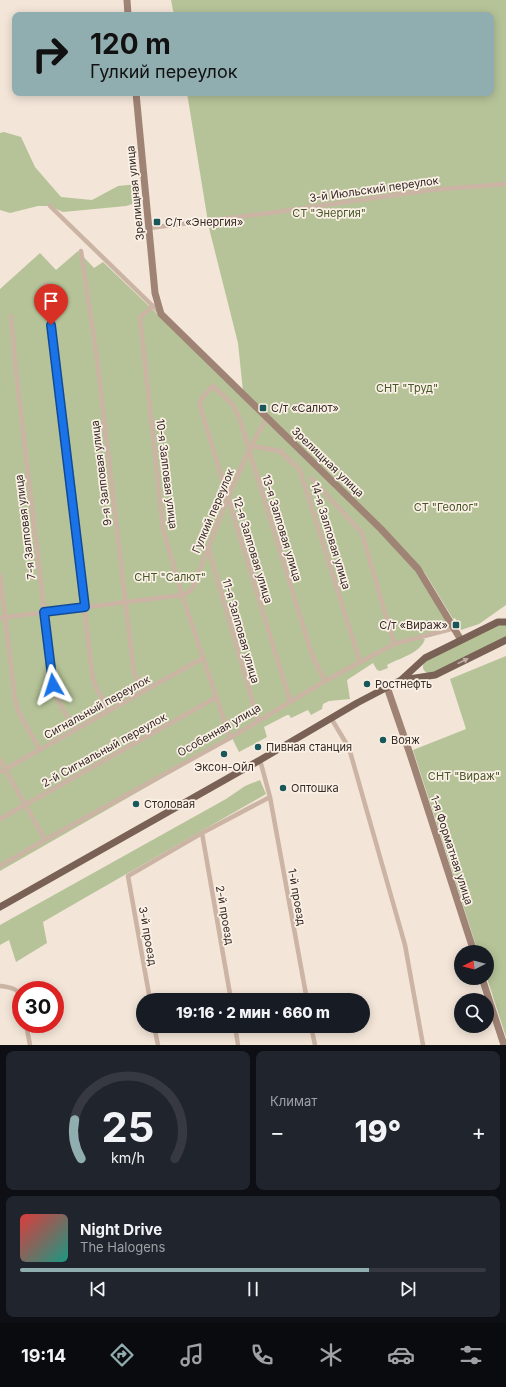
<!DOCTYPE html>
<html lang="ru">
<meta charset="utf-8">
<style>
:root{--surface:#171b24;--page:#20242c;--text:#f1f3f6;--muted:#9ea1a6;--line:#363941;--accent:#90adb0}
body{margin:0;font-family:Inter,sans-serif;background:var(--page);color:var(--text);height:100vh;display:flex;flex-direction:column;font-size:15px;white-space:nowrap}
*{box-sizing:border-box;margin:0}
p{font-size:13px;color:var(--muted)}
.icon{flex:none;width:22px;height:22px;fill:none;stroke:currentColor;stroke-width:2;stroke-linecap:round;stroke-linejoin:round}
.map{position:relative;height:1045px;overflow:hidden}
.details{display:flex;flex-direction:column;gap:6px;padding:6px;background:#0d0f14;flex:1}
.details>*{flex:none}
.hud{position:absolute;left:12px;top:12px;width:482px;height:84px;border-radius:8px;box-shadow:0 2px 10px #0003;background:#90adb0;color:#111;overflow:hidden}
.needle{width:26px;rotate:264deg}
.buttons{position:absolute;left:454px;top:945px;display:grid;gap:8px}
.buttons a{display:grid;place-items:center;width:40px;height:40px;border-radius:50%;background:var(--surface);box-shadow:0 2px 10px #0003;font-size:20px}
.speed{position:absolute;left:12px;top:981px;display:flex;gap:8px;font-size:20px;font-weight:700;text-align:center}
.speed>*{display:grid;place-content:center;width:52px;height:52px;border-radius:50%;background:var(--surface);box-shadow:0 2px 10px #0003;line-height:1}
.speed .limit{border:6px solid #d22;background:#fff;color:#111}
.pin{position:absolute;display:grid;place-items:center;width:34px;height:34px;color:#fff;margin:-41px -17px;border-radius:50% 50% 50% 0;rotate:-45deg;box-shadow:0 0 4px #0007}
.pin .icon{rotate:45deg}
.me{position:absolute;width:44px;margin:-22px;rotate:354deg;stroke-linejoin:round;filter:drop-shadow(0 0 3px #0008)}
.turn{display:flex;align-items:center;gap:14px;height:84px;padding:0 12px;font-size:18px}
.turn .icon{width:52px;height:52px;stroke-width:2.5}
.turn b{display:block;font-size:28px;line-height:34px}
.big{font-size:30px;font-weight:800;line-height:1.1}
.details .widget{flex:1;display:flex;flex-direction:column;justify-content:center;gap:6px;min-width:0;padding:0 14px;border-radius:8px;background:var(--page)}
.details .dial{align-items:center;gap:0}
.dial svg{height:104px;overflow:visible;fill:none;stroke:var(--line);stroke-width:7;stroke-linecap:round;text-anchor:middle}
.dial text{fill:var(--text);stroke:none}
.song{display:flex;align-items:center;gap:12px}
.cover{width:48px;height:48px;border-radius:6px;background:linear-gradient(135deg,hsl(0 70% 55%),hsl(170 70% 35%))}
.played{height:4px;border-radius:2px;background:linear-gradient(90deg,var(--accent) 75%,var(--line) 75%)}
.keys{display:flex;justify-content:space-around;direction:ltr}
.heat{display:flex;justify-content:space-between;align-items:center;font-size:22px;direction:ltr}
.details .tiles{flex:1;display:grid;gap:6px;grid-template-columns:1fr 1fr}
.widget:last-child{grid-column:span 2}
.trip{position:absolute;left:136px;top:993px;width:234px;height:40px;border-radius:20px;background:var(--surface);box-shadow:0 2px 10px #0003;font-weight:800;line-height:40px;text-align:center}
.menu{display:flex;height:64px;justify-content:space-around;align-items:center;background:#090b0e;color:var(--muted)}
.menu .icon{width:28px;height:28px}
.menu .active{color:var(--accent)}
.menu b{font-size:18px;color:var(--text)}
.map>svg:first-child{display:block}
.green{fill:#b6c398}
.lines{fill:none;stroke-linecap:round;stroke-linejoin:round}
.street{stroke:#cbb4a4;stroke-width:4.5}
.secondary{stroke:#9f8375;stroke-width:7}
.primary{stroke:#796156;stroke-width:7}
.oneway{fill:#c0b0a5}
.route-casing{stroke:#114b97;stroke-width:10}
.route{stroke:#1a73e8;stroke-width:7}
.poi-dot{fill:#19585a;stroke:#faf0e5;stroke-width:1.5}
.labels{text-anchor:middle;stroke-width:3.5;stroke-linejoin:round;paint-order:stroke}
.street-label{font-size:11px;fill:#362a26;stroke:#faf0e5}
.park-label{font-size:11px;fill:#475628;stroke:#faf0e5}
.poi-label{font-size:11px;fill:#362a26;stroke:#faf0e5;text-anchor:start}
</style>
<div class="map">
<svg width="506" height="1045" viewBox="0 0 506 1045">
<rect width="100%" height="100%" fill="#f3e5d8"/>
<g class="green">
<polygon points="171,0 506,0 506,605 479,624 461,630 455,618 453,619 425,573 243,391 238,343 209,228 187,93 491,93 491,15 174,15"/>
<polygon points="4,132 21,137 35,167 61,197 92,200 118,186 138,184 139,202 126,206 63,212 49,206 38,206 10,213 0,210 0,133"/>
<path d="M78,251L94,268L103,262L242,395L373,524L420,575L454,630L420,639H425C420,654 399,658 387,665L388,668L380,671L377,670L373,663L347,680L350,699L329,701L323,704L322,709L311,715L308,710L291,718L289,715H287L264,727L267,737L239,752L232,738L0,871V289L40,253L56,270Z"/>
<path d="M499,624H506V638L433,673H427C422,670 422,666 425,661Z"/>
<polygon points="506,656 506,1037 487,978 487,952 478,952 413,750 466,729 450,679"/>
<polygon points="260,780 266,794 88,896 43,922 47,943 16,962 9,940 0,945 0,925 226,799 245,786"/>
</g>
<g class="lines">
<g class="street">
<polyline points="50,206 160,313"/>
<polyline points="149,228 270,213 429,190 506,184"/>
<polyline points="81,251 97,359 133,666 134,673 144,691"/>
<polyline points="46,284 92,673 95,685 109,711"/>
<polyline points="153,306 140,317 163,528 182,595 230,738"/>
<polyline points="11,316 16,371 53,685 55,695 75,730"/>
<polyline points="252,446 280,451 300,470 360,662"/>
<polyline points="311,478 362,533 394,644"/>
<polyline points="208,547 258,721"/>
<polyline points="0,575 15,699 18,711 40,750"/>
<polyline points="0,618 182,595 189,592 193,587 228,497 249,450 267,417"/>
<path d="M290,701L200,406C199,398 208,392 213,386L233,405L239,417L313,658L325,681"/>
<polyline points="331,718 349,748 405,945 423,1045"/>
<polyline points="0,760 45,840"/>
<polyline points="0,772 203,658"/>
<polyline points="270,797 307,1000"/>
<polyline points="0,819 217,697"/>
<polyline points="202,833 231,1000"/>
<polyline points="0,866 45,840 230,738 325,681 394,644 455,628"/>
<path d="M0,986C9,987 18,988 21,997"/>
<polyline points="150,1000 128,876 202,833 270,797 260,760"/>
<polyline points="26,1024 30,1045"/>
<polyline points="154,1026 158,1045"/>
<polyline points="235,1026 238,1045"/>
<polyline points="311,1026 315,1045"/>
</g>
<g class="secondary">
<polyline points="127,0 128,15"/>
<polyline points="136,93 155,293 161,314 381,529 418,569 461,640"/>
<polyline points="387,687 410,754 474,952"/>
<polyline points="482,978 504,1045"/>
</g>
<g class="primary">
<polyline points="402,680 435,675 506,640"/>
<polyline points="0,907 260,760 357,703 401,680 425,658 498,622 506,622"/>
</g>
</g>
<defs><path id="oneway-solid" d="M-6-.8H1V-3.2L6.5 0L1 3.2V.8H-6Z"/></defs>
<use class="oneway" href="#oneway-solid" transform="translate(463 661) rotate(-26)"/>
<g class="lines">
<g class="route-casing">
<polyline id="route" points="51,325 85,607 44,612 53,685"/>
</g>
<use href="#route" class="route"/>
</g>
<g class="poi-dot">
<rect x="153" y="218" width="8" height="8" rx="2"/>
<rect x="259" y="404" width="8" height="8" rx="2"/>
<rect x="452" y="621" width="8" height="8" rx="2"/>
<circle cx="367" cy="684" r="4"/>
<circle cx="383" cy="740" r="4"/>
<circle cx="258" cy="747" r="4"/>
<circle cx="224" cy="754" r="4"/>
<circle cx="283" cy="788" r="4"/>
<circle cx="136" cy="804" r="4"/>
</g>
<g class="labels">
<g class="street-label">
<text transform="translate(374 189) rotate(-8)" y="4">3-й Июльский переулок</text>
<text transform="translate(135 193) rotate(-96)" y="4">Зрелищная улица</text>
<text transform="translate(328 462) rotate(44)" y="4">Зрелищная улица</text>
<text transform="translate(101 473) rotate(-97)" y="4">9-я Залповая улица</text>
<text transform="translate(167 474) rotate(83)" y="4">10-я Залповая улица</text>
<text transform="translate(213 511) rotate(-67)" y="4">Гулкий переулок</text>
<text transform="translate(25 527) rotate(-97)" y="4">7-я Залповая улица</text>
<text transform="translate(282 528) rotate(73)" y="4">13-я Залповая улица</text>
<text transform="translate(331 536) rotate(73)" y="4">14-я Залповая улица</text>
<text transform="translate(253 550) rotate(73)" y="4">12-я Залповая улица</text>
<text transform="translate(241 631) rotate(74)" y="4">11-я Залповая улица</text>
<text transform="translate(97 707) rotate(-29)" y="4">Сигнальный переулок</text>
<text transform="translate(219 730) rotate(-30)" y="4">Особенная улица</text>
<text transform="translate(104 750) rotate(-29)" y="4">2-й Сигнальный переулок</text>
<text transform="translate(452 850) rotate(72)" y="4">1-я Форматная улица</text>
<text transform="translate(297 897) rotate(80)" y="4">1-й проезд</text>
<text transform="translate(225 915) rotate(80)" y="4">2-й проезд</text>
<text transform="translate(148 936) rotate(80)" y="4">3-й проезд</text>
</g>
<g class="park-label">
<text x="329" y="217">СТ "Энергия"</text>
<text x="407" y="392">СНТ "Труд"</text>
<text x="446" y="511">СТ "Геолог"</text>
<text x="170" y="581">СНТ "Салют"</text>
<text x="464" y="780">СНТ "Вираж"</text>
</g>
<g class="poi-label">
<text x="165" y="226">С/т «Энергия»</text>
<text x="271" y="412">С/т «Салют»</text>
<text x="448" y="629" text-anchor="end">С/т «Вираж»</text>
<text x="375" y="688">Ростнефть</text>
<text x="391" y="744">Вояж</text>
<text x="266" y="751">Пивная станция</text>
<text x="224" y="771" text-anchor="middle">Эксон-Ойл</text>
<text x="291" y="792">Оптошка</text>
<text x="144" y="808">Столовая</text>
</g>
</g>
</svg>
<div class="buttons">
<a><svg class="needle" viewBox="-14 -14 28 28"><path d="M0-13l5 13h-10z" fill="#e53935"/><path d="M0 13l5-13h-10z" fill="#9ea1a6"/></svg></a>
<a><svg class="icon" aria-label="search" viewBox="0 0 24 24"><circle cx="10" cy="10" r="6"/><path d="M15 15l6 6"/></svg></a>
</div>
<div class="speed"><div class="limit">30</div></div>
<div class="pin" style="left:51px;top:325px;background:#d93025"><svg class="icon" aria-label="arrive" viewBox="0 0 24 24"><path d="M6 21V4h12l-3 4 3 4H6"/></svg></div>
<svg class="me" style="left:53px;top:685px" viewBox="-20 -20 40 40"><path d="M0-17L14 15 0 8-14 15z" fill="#1a73e8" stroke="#fff" stroke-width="4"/></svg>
<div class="trip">19:16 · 2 мин · 660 m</div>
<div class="hud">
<div class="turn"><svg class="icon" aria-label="right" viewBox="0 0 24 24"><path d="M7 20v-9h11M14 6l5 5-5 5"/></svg><div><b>120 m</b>Гулкий переулок</div></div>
</div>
</div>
<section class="details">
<div class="tiles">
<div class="widget dial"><svg viewBox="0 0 100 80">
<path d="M14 69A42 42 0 1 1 86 69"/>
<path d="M14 69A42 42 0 0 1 9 39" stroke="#90adb0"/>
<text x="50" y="56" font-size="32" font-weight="700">25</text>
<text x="50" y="72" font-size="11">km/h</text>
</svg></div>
<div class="widget"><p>Климат</p>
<div class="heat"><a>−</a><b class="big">19°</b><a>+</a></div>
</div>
<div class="widget">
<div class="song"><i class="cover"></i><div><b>Night Drive</b><p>The Halogens</p></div></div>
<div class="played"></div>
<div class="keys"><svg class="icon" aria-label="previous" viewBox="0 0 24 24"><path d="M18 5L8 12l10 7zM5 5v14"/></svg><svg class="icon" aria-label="pause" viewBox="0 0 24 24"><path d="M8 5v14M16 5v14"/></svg><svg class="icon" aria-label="next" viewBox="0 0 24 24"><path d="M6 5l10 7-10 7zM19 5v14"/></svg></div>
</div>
</div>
</section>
<nav class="menu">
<b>19:14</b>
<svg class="icon active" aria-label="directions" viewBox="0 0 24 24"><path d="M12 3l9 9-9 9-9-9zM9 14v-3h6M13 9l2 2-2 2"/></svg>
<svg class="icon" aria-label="music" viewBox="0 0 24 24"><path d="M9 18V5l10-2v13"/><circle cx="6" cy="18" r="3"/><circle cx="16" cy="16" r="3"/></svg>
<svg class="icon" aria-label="phone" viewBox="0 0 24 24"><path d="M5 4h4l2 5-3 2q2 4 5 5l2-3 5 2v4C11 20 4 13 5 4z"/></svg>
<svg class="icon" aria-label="climate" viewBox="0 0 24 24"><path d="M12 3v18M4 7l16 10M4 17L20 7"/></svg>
<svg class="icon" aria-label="car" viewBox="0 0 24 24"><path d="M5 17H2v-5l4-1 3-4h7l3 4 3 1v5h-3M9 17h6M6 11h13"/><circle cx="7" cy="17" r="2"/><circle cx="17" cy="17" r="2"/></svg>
<svg class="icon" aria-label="filters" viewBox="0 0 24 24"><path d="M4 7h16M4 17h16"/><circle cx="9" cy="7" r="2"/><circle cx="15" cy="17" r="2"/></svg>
</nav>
